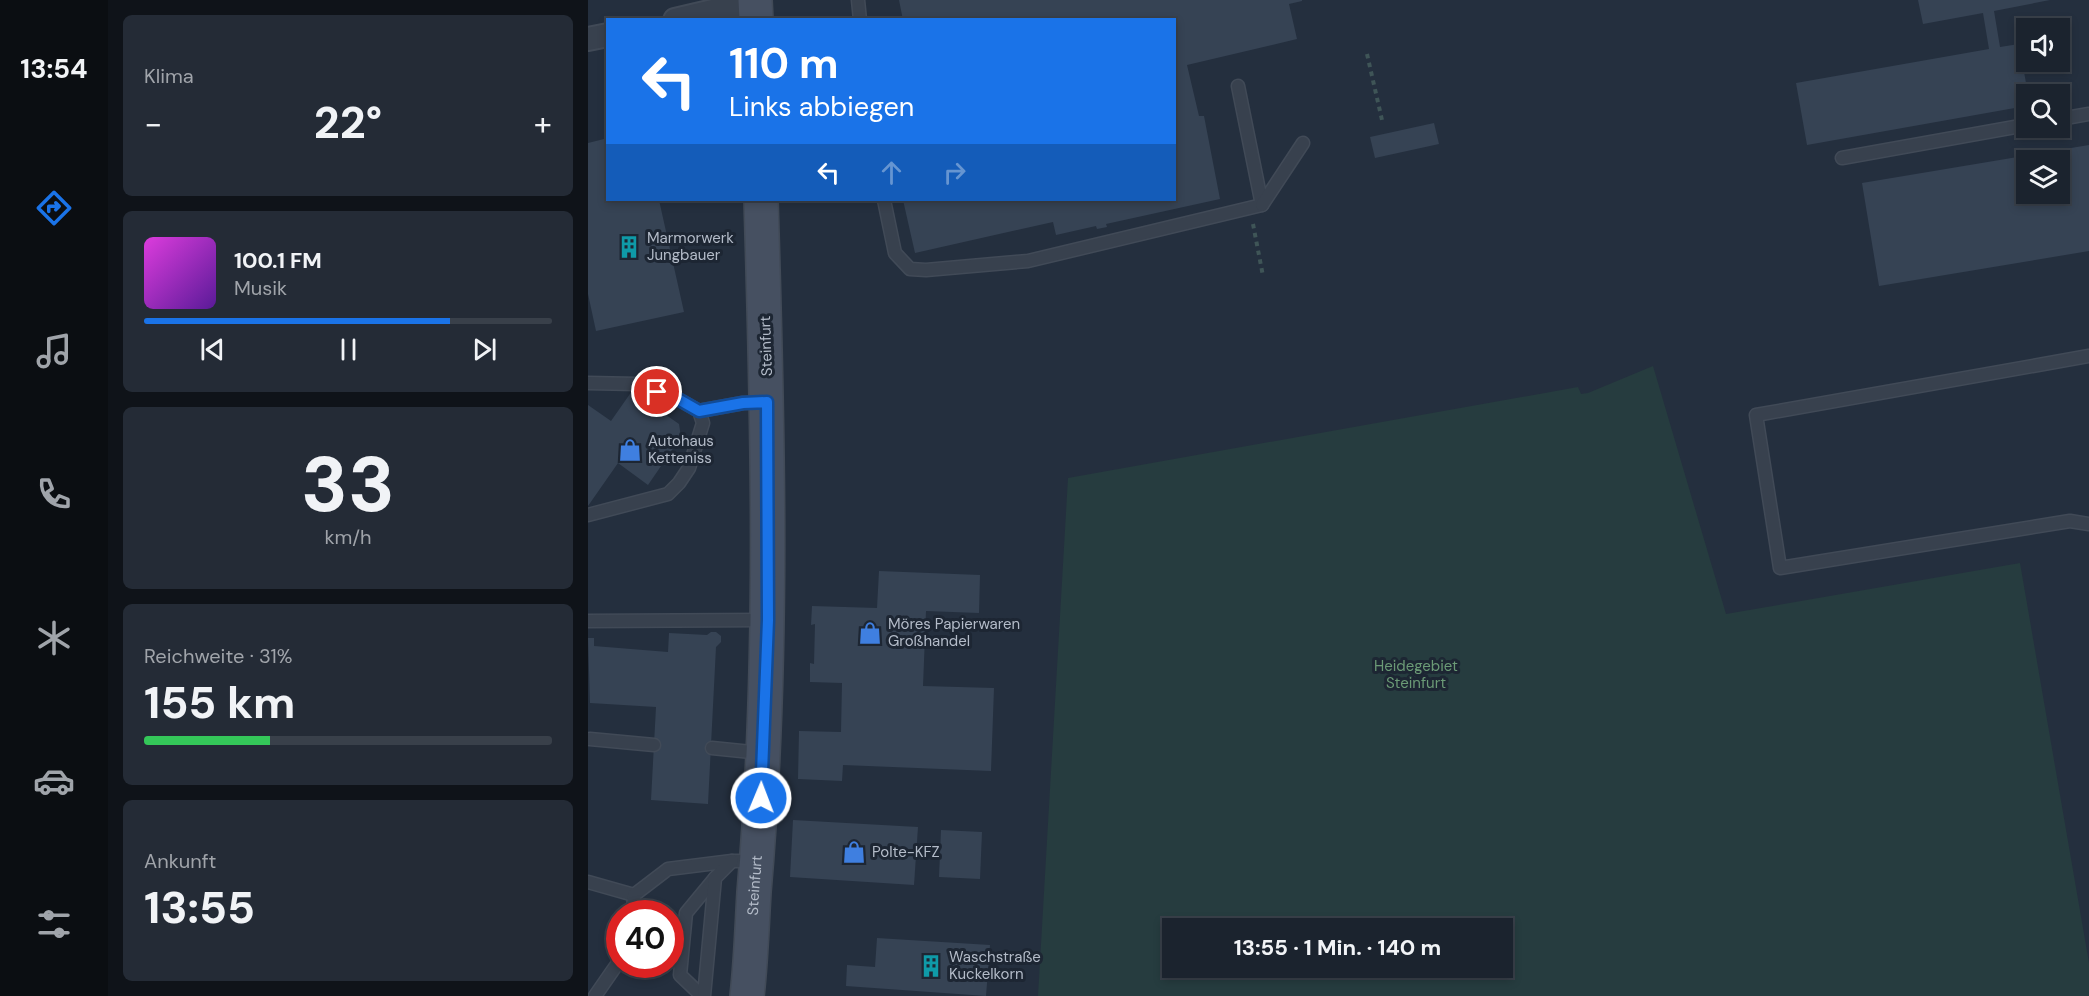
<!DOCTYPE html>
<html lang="de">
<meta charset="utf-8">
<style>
:root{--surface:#1b232e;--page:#242b36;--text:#f1f3f6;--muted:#a0a4aa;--line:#39404a;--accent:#1a73e8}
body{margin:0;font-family:"DM Sans",sans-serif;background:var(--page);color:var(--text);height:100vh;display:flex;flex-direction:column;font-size:22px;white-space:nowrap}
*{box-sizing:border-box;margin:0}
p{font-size:20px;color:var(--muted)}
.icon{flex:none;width:33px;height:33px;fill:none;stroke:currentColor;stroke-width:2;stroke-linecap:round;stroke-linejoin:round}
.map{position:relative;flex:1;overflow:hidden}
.drawer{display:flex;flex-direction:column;gap:15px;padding:15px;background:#0f1319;width:480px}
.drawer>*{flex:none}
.banner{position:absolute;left:18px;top:18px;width:570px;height:183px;border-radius:0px;box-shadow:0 3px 9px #0003,0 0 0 2px var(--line);background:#1a73e8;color:#fff;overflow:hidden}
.fabs{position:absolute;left:1428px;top:18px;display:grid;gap:12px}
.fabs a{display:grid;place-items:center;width:54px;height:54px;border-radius:0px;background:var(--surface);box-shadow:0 3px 9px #0003,0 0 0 2px var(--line);font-size:30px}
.speed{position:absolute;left:18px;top:900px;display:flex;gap:12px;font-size:30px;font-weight:700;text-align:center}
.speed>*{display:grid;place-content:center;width:78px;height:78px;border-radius:50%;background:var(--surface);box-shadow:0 3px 9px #0003,0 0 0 2px var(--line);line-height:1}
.speed .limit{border:9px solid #d22;background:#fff;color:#111}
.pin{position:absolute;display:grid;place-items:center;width:51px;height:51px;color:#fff;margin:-26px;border:3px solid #fff;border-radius:50%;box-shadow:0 2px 6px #0007}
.me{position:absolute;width:66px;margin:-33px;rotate:1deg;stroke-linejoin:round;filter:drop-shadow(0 0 4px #0008)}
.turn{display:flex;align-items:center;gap:21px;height:126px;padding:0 24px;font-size:27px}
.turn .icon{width:78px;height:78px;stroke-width:2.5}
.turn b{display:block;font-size:42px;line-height:51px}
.lanes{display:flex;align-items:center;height:57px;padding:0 24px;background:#0003;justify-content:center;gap:30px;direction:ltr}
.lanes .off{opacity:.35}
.big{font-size:45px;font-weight:700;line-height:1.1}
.drawer .tile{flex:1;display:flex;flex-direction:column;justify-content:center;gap:9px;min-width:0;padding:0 21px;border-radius:9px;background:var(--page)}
.drawer .dial{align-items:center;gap:0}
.dial b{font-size:78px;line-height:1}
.song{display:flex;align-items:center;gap:18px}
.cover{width:72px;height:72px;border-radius:9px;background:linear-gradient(135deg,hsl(300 70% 55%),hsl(270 70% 35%))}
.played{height:6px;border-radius:3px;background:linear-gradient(90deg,var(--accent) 75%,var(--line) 75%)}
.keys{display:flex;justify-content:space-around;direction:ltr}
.heat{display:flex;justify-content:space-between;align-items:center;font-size:33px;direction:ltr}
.charge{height:9px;border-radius:4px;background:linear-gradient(90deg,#34c759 31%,var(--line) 0)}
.trip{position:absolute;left:574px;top:918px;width:351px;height:60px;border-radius:0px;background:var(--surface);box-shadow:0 3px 9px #0003,0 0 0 2px var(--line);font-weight:700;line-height:60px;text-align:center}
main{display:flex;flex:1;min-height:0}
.tab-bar{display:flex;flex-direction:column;width:108px;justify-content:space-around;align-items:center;background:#0b0e12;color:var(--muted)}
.tab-bar .icon{width:42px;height:42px}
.tab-bar .active{color:var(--accent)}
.tab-bar b{font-size:27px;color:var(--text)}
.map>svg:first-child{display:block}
.green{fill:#263c3f;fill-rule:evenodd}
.building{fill:#364354;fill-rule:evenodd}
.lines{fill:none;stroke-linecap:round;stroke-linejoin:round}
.lane-casing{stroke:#414a57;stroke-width:15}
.street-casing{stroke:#414a57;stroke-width:26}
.secondary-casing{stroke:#414a57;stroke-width:36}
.path{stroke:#3f5557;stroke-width:4;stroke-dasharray:4.5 4.5;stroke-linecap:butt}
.lane{stroke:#38414e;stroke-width:12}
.street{stroke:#38414e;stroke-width:22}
.secondary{stroke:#465061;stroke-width:33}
.route-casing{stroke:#114b97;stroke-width:15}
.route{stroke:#1a73e8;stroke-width:10}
.labels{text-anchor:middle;stroke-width:6;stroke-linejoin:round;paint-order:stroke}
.poi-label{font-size:15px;fill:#b4bcc9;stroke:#1d2633;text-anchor:start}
.street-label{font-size:15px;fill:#b4bcc9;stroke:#1d2633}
.park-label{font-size:15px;fill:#6b9a76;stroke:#1d2633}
</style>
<main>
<nav class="tab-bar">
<b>13:54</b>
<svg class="icon active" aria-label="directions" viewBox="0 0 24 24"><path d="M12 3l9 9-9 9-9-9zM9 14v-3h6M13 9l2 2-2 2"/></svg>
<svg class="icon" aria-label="music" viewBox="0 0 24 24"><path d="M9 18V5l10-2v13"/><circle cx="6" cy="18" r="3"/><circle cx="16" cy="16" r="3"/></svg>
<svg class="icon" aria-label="phone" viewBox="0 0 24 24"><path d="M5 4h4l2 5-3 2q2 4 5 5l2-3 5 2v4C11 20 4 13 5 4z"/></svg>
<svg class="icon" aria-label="climate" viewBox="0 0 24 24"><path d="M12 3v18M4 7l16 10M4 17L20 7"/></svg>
<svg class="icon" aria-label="car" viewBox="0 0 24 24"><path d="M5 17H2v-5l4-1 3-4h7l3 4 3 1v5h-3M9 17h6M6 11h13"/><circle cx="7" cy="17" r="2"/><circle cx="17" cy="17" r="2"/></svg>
<svg class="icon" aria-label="filters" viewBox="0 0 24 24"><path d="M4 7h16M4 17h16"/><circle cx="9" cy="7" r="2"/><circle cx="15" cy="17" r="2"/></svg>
</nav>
<section class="drawer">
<div class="tile"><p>Klima</p>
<div class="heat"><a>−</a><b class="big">22°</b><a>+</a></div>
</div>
<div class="tile">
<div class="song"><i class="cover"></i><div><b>100.1 FM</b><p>Musik</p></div></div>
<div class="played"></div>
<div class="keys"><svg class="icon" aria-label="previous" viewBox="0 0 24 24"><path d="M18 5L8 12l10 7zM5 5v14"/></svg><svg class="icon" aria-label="pause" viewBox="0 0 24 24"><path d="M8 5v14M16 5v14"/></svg><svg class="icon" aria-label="next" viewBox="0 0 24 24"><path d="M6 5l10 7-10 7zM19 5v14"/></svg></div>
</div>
<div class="tile dial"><b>33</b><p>km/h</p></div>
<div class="tile"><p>Reichweite · 31%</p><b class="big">155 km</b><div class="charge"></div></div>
<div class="tile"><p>Ankunft</p><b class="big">13:55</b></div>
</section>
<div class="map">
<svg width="1501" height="996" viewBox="0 0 1501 996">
<rect width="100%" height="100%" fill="#242f3e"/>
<path class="green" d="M1065,366L1138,614L1432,563L1501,963V996H450L480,478L990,387L993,394L1000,393ZM585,928H915V968H585Z"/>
<g class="building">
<polygon points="311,0 714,0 714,1 701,4 709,39 599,65 611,116 616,116 632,199 518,224 519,227 509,229 508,226 468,235 465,222 327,253 315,200 586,200 586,20 315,20"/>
<polygon points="1330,0 1462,0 1406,11 1412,47 1431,44 1440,94 1438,106 1219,145 1208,83 1401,49 1395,13 1335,24"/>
<polygon points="846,123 851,144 787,158 782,137"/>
<polygon points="20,138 20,200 71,200 96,312 8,331 0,294 0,143"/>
<path d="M1501,145V251L1291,286L1274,183ZM1438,160H1472V194H1438Z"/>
<polygon points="44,391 91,424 93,437 60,485 30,463 0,506 0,405 23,421"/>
<polygon points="291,571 392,575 391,613 338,611 335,686 406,688 403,771 255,765 254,781 210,779 211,731 253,732 254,683 222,682 222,663 226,664 227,624 223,625 224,606 289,608"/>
<polygon points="123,632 128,632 133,636 133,642 128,647 120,804 63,800 68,707 2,703 0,638 6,638 6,646 80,652 81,633 119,635"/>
<polygon points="205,820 330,827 326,885 202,877"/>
<polygon points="353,830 394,832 392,879 351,877"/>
<polygon points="289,938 402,945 398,996 258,986 259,965 287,967"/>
</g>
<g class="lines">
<g class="lane-casing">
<g id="lane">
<polyline points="270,0 272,20"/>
<polyline points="1472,119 1501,114"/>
<polyline points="1254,158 1438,125"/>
<polyline points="296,200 307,253 322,269 338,270 440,261 674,205 650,86"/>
<polyline points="674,205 715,143"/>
<polyline points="1501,356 1168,415 1192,568 1482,521 1501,524"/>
<polyline points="0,383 49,384 90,399 111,411 155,403 178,402"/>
<polyline points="0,515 80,494 91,483 101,468 115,423 111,411"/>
<polyline points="0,621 178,620"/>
<polyline points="2,739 66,745"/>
<polyline points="124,748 173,753"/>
<polyline points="0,882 46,895"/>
<polyline points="45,914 46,895 80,869 144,861 168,861"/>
<polyline points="7,996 32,960"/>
<polyline points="114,996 92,975 98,913 127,878"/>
<polyline points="116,996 127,878 144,861"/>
</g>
</g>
<g class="street-casing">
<g id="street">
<polyline points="87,20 167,1"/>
<polyline points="0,39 20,35"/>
</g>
</g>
<g class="secondary-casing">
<g id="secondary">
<polyline points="167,0 168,20"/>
<path id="s1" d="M159,996C163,961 164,927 166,892C186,662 180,430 173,200"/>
</g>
</g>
<g class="path">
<polyline points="779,54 794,120"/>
<polyline points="665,224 675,276"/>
</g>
<use href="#lane" class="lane"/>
<use href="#street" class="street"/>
<use href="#secondary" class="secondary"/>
</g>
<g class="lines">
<g class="route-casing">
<polyline id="route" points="69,392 90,399 111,411 155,403 179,402 180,620 173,798"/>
</g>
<use href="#route" class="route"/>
</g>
<defs>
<g id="building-bare" transform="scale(1.8)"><path d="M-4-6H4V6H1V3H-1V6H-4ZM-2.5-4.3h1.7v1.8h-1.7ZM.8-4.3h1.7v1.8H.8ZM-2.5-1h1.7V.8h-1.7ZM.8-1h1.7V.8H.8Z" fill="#0f9aa8" stroke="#1d2633" stroke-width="2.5" paint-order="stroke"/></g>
<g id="shop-bare" transform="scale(1.8)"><path d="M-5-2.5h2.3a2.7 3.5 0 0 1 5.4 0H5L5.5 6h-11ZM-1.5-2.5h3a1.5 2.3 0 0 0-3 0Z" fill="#3f7fe0" stroke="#1d2633" stroke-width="2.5" paint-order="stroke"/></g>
</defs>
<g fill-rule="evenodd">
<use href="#building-bare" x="41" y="247"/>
<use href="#shop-bare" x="42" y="450"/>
<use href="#shop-bare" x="282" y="633"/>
<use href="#shop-bare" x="266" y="852"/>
<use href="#building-bare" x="343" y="966"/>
</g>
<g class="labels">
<g class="poi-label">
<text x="59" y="243">Marmorwerk<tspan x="59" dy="17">Jungbauer</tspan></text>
<text x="60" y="446">Autohaus<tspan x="60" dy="17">Ketteniss</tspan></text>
<text x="300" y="629">Möres Papierwaren<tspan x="300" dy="17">Großhandel</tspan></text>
<text x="284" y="857">Polte-KFZ</text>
<text x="361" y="962">Waschstraße<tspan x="361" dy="17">Kuckelkorn</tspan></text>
</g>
<g class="street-label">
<text transform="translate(178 346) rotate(-92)" y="5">Steinfurt</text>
<text dy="5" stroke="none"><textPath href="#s1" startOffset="111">Steinfurt</textPath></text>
</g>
<g class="park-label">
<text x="828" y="671">Heidegebiet<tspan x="828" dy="17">Steinfurt</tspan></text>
</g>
</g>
</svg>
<div class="fabs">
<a><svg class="icon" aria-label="sound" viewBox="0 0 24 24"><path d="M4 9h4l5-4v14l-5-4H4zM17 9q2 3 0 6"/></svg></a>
<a><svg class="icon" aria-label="search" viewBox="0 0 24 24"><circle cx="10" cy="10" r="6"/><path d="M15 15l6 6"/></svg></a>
<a><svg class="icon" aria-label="layers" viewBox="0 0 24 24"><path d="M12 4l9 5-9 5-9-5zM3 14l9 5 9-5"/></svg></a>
</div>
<div class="speed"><div class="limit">40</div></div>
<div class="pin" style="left:69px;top:392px;background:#d93025"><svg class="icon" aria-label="arrive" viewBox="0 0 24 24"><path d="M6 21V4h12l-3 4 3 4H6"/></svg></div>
<svg class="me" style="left:173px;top:798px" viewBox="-20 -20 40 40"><circle r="17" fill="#1a73e8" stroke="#fff" stroke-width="3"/><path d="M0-11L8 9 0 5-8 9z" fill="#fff"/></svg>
<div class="trip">13:55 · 1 Min. · 140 m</div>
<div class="banner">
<div class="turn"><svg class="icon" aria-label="left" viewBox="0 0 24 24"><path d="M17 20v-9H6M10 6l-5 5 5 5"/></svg><div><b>110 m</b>Links abbiegen</div></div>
<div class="lanes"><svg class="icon" aria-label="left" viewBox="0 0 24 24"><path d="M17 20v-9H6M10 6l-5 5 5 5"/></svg><svg class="icon off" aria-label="ahead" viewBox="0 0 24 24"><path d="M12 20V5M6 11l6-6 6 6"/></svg><svg class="icon off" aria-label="right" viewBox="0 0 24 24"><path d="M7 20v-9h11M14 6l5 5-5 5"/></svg></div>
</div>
</div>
</main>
